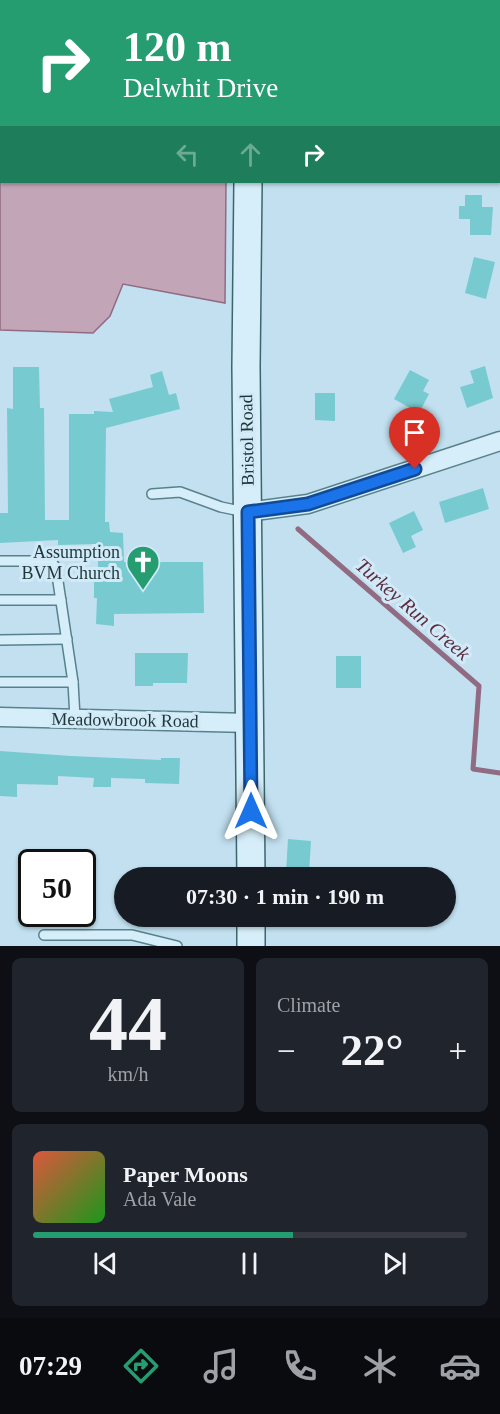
<!DOCTYPE html>
<meta charset="utf-8">
<style>
:root{--surface:#171b24;--page:#20242c;--text:#f1f3f6;--muted:#9ea1a6;--line:#363941;--accent:#269d71}
body{margin:0;font-family:Georgia,serif;background:var(--page);color:var(--text);height:100vh;display:flex;flex-direction:column;font-size:22px;white-space:nowrap}
*{box-sizing:border-box;margin:0}
p{font-size:20px;color:var(--muted)}
.icon{flex:none;width:33px;height:33px;fill:none;stroke:currentColor;stroke-width:2;stroke-linecap:round;stroke-linejoin:round}
.map{position:relative;height:946px;overflow:hidden}
.sheet{display:flex;flex-direction:column;gap:12px;padding:12px;background:#0d0f14;flex:1}
.sheet>*{flex:none}
.guide{position:absolute;left:0px;top:0px;width:501px;height:183px;box-shadow:0 2px 4px #0004;background:#269d71;color:#fff;overflow:hidden}
.speed{position:absolute;left:18px;top:849px;display:flex;gap:12px;font-size:30px;font-weight:700;text-align:center}
.speed>*{display:grid;place-content:center;width:78px;height:78px;border-radius:50%;background:var(--surface);box-shadow:0 2px 4px #0004;line-height:1}
.speed .limit{border:3px solid #111;border-radius:9px;background:#fff;color:#111}
.pin{position:absolute;display:grid;place-items:center;width:51px;height:51px;color:#fff;margin:-62px -26px;border-radius:50% 50% 50% 0;rotate:-45deg;box-shadow:0 0 6px #0007}
.pin .icon{rotate:45deg}
.me{position:absolute;width:66px;margin:-33px;rotate:0deg;stroke-linejoin:round;filter:drop-shadow(0 0 4px #0008)}
.turn{display:flex;align-items:center;gap:21px;height:126px;padding:0 24px;font-size:27px}
.turn .icon{width:78px;height:78px;stroke-width:2.5}
.turn b{display:block;font-size:42px;line-height:51px}
.lanes{display:flex;align-items:center;height:57px;padding:0 24px;background:#0003;justify-content:center;gap:30px;direction:ltr}
.lanes .off{opacity:.35}
.big{font-size:45px;font-weight:700;line-height:1.1}
.sheet .tile{flex:1;display:flex;flex-direction:column;justify-content:center;gap:9px;min-width:0;padding:0 21px;border-radius:9px;background:var(--page)}
.sheet .dial{align-items:center;gap:0}
.dial b{font-size:78px;line-height:1}
.song{display:flex;align-items:center;gap:18px}
.cover{width:72px;height:72px;border-radius:9px;background:linear-gradient(135deg,hsl(10 70% 55%),hsl(120 70% 35%))}
.played{height:6px;border-radius:3px;background:linear-gradient(90deg,var(--accent) 60%,var(--line) 60%)}
.keys{display:flex;justify-content:space-around;direction:ltr}
.heat{display:flex;justify-content:space-between;align-items:center;font-size:33px;direction:ltr}
.sheet .tiles{flex:1;display:grid;gap:12px;grid-template-columns:1fr 1fr}
.tile:last-child{grid-column:span 2}
.trip{position:absolute;left:114px;top:867px;width:342px;height:60px;border-radius:30px;background:var(--surface);box-shadow:0 2px 4px #0004;font-weight:700;line-height:60px;text-align:center}
.tabs{display:flex;height:96px;justify-content:space-around;align-items:center;background:#090b0e;color:var(--muted)}
.tabs .icon{width:42px;height:42px}
.tabs .selected{color:var(--accent)}
.tabs b{font-size:27px;color:var(--text)}
.map>svg:first-child{display:block}
.green{fill:#96a3cf}
.water{fill:#c3a5b8;stroke:#916b82;stroke-width:1.5}
.lines{fill:none;stroke-linecap:round;stroke-linejoin:round}
.stream{stroke:#916b82;stroke-width:5}
.building{fill:#77cbd0}
.lane-casing{stroke:#58828b;stroke-width:12}
.street-casing{stroke:#58828b;stroke-width:21}
.secondary-casing{stroke:#3c666d;stroke-width:30}
.lane{stroke:#d6eefa;stroke-width:9}
.street{stroke:#d6eefa;stroke-width:18}
.secondary{stroke:#d6eefa;stroke-width:27}
.route-casing{stroke:#114b97;stroke-width:15}
.route{stroke:#1a73e8;stroke-width:10}
.labels{text-anchor:middle;stroke-width:6;stroke-linejoin:round;paint-order:stroke}
.street-label{font-size:18px;fill:#1d373a;stroke:#d2eaf7}
.poi-label{font-size:18px;fill:#1d373a;stroke:#d2eaf7;text-anchor:end}
.water-label{font-size:20px;font-style:italic;fill:#5b2c40;stroke:#d2eaf7}
</style>
<div class="map">
<svg width="500" height="946" viewBox="0 0 500 946">
<rect width="100%" height="100%" fill="#c2e0f0"/>
<polygon class="green" points="0,0 229,0 2,2 0,69"/>
<polygon class="water" points="0,132 2,182 226,182 225,303 123,284 110,316 93,333 0,330"/>
<g class="lines">
<polyline class="stream" points="298,529 479,686 473,769 500,773"/>
</g>
<g class="building">
<polygon points="465,195 482,195 482,207 493,207 491,235 470,235 470,219 459,219 459,206 465,206"/>
<polygon points="474,257 495,262 486,299 465,293"/>
<polygon points="485,366 493,398 467,408 460,387 474,383 470,371"/>
<polygon points="13,367 39,367 40,408 44,408 45,520 69,520 69,414 94,414 94,411 113,412 109,399 153,387 150,375 162,371 169,395 176,393 180,409 106,428 105,522 109,522 110,532 123,533 124,562 203,562 204,613 114,614 114,626 96,624 97,598 94,598 94,578 98,578 98,544 58,545 58,540 0,543 0,513 8,513 7,408 13,409"/>
<polygon points="410,370 429,380 423,391 429,394 419,413 394,399"/>
<polygon points="315,393 335,393 335,421 315,420"/>
<polygon points="483,488 489,509 445,523 439,502"/>
<polygon points="414,511 423,530 411,536 416,547 403,553 389,523"/>
<polygon points="135,653 188,653 187,683 153,683 153,686 135,686"/>
<rect x="336" y="656" width="25" height="32"/>
<polygon points="0,751 71,756 161,760 161,758 180,758 179,784 145,783 145,779 111,778 111,787 93,787 94,778 58,776 58,785 17,784 17,797 0,796"/>
<polygon points="288,839 311,841 309,873 286,872"/>
</g>
<g class="lines">
<g class="lane-casing">
<g id="lane">
<polyline points="152,494 180,492 221,507 245,512"/>
<polyline points="0,561 51,561 56,568 73,682 75,718"/>
<polyline points="0,600 61,600"/>
<polyline points="0,640 67,639"/>
<polyline points="0,682 73,682"/>
<polyline points="44,935 132,935 177,946"/>
</g>
</g>
<g class="street-casing">
<g id="street">
<polyline points="248,512 308,504 500,441"/>
<polyline points="0,717 250,723"/>
</g>
</g>
<g class="secondary-casing">
<g id="secondary">
<polyline points="249,2 249,0"/>
<polyline points="248,182 246,367 251,878"/>
<polyline points="251,916 251,946"/>
</g>
</g>
<use href="#lane" class="lane"/>
<use href="#street" class="street"/>
<use href="#secondary" class="secondary"/>
</g>
<g class="lines">
<g class="route-casing">
<polyline id="route" points="251,811 248,512 308,504 415,469"/>
</g>
<use href="#route" class="route"/>
</g>
<defs>
<g id="church-pin" transform="scale(1.725)"><path d="M0 17L-7.5 6A9.5 9.5 0 1 1 7.5 6Z" fill="#269d71" stroke="#d2eaf7"/><path d="M-1.2-6h2.4v3.5h3.3v2.4h-3.3V6h-2.4V-.1h-3.3v-2.4h3.3Z" fill="#fff"/></g>
</defs>
<g fill-rule="evenodd">
<use href="#church-pin" x="143" y="562"/>
</g>
<g class="labels">
<g class="street-label">
<text transform="translate(247 440) rotate(-91)" y="6">Bristol Road</text>
<text transform="translate(125 720) rotate(1)" y="6">Meadowbrook Road</text>
</g>
<g class="poi-label">
<text x="120" y="558">Assumption<tspan x="120" dy="21">BVM Church</tspan></text>
</g>
<g class="water-label">
<text transform="translate(413 609) rotate(41)" y="7">Turkey Run Creek</text>
</g>
</g>
</svg>
<div class="speed"><div class="limit">50</div></div>
<div class="pin" style="left:415px;top:469px;background:#d93025"><svg class="icon" aria-label="arrive" viewBox="0 0 24 24"><path d="M6 21V4h12l-3 4 3 4H6"/></svg></div>
<svg class="me" style="left:251px;top:811px" viewBox="-20 -20 40 40"><path d="M0-17L14 15 0 8-14 15z" fill="#1a73e8" stroke="#fff" stroke-width="4"/></svg>
<div class="trip">07:30 · 1 min · 190 m</div>
<div class="guide">
<div class="turn"><svg class="icon" aria-label="right" viewBox="0 0 24 24"><path d="M7 20v-9h11M14 6l5 5-5 5"/></svg><div><b>120 m</b>Delwhit Drive</div></div>
<div class="lanes"><svg class="icon off" aria-label="left" viewBox="0 0 24 24"><path d="M17 20v-9H6M10 6l-5 5 5 5"/></svg><svg class="icon off" aria-label="ahead" viewBox="0 0 24 24"><path d="M12 20V5M6 11l6-6 6 6"/></svg><svg class="icon" aria-label="right" viewBox="0 0 24 24"><path d="M7 20v-9h11M14 6l5 5-5 5"/></svg></div>
</div>
</div>
<section class="sheet">
<div class="tiles">
<div class="tile dial"><b>44</b><p>km/h</p></div>
<div class="tile"><p>Climate</p>
<div class="heat"><a>−</a><b class="big">22°</b><a>+</a></div>
</div>
<div class="tile">
<div class="song"><i class="cover"></i><div><b>Paper Moons</b><p>Ada Vale</p></div></div>
<div class="played"></div>
<div class="keys"><svg class="icon" aria-label="previous" viewBox="0 0 24 24"><path d="M18 5L8 12l10 7zM5 5v14"/></svg><svg class="icon" aria-label="pause" viewBox="0 0 24 24"><path d="M8 5v14M16 5v14"/></svg><svg class="icon" aria-label="next" viewBox="0 0 24 24"><path d="M6 5l10 7-10 7zM19 5v14"/></svg></div>
</div>
</div>
</section>
<nav class="tabs">
<b>07:29</b>
<svg class="icon selected" aria-label="directions" viewBox="0 0 24 24"><path d="M12 3l9 9-9 9-9-9zM9 14v-3h6M13 9l2 2-2 2"/></svg>
<svg class="icon" aria-label="music" viewBox="0 0 24 24"><path d="M9 18V5l10-2v13"/><circle cx="6" cy="18" r="3"/><circle cx="16" cy="16" r="3"/></svg>
<svg class="icon" aria-label="phone" viewBox="0 0 24 24"><path d="M5 4h4l2 5-3 2q2 4 5 5l2-3 5 2v4C11 20 4 13 5 4z"/></svg>
<svg class="icon" aria-label="climate" viewBox="0 0 24 24"><path d="M12 3v18M4 7l16 10M4 17L20 7"/></svg>
<svg class="icon" aria-label="car" viewBox="0 0 24 24"><path d="M5 17H2v-5l4-1 3-4h7l3 4 3 1v5h-3M9 17h6M6 11h13"/><circle cx="7" cy="17" r="2"/><circle cx="17" cy="17" r="2"/></svg>
</nav>
